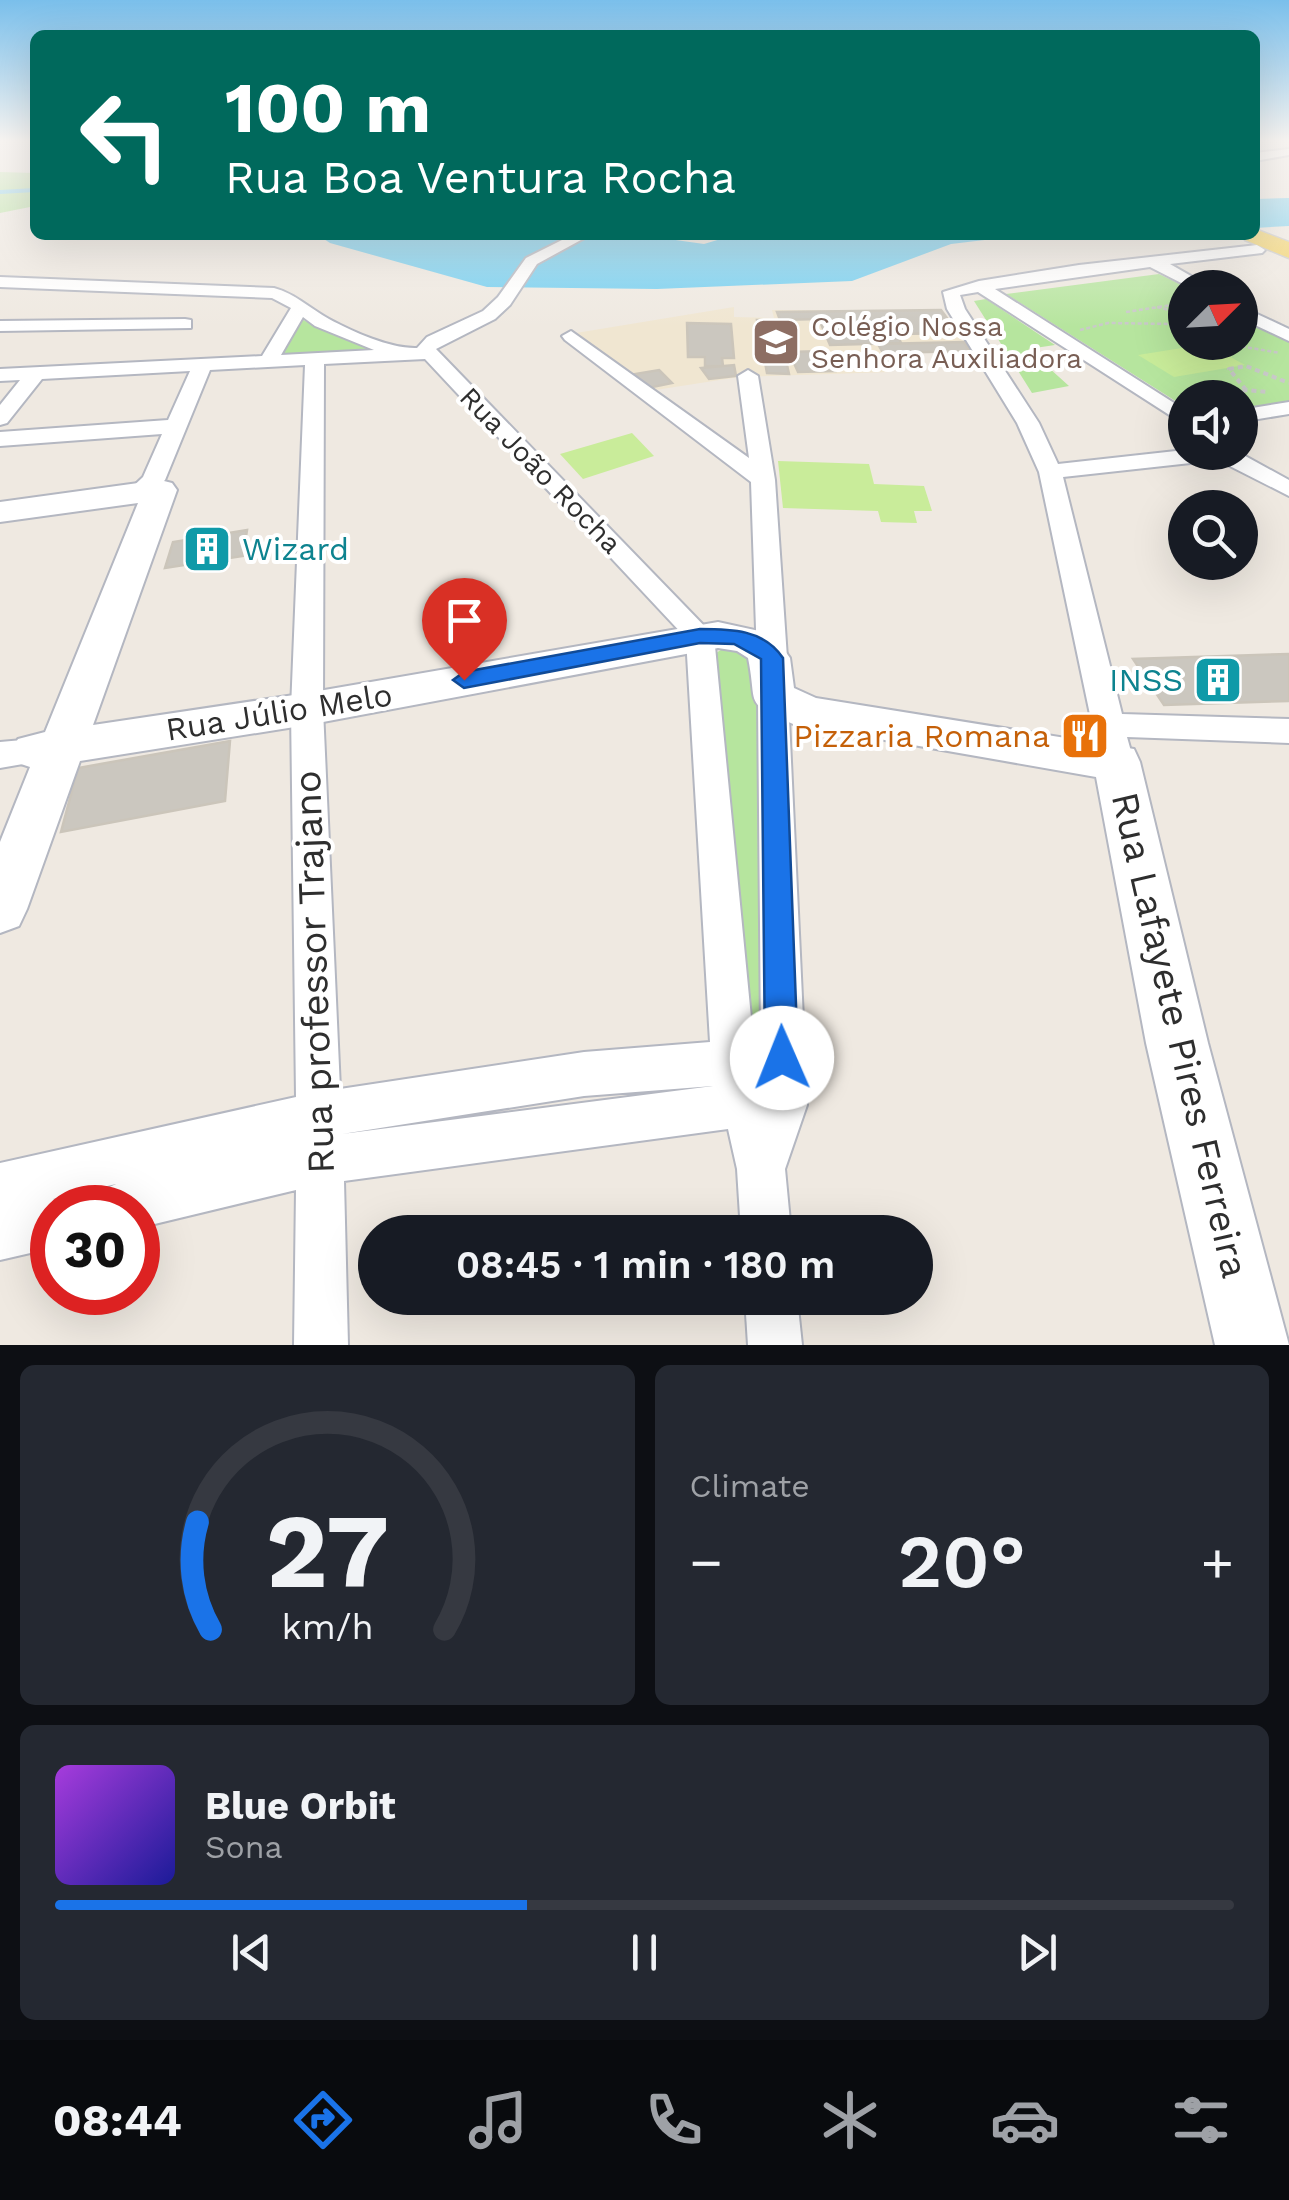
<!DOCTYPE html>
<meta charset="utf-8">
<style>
:root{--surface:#171b24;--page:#242831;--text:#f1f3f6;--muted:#9ea1a6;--line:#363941;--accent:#1a73e8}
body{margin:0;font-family:"Work Sans",sans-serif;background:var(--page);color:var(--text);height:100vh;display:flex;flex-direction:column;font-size:38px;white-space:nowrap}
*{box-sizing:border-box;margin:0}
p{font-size:32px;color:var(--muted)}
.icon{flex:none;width:55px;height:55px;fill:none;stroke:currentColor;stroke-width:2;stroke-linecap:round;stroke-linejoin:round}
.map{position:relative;height:1345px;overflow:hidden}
.drawer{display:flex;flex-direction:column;gap:20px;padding:20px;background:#0d0f14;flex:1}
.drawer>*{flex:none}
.top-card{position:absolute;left:30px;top:30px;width:1230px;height:210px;border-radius:15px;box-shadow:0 10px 40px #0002;background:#00695c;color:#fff;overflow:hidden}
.needle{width:65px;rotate:66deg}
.controls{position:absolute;left:1168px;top:270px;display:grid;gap:20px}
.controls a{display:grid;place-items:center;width:90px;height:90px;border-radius:50%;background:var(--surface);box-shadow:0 10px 40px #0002;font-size:50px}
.speed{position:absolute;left:30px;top:1185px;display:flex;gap:20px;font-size:50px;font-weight:700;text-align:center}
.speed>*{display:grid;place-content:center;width:130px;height:130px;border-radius:50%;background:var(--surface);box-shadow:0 10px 40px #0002;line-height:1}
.speed .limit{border:15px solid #d22;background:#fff;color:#111}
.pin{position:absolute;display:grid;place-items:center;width:85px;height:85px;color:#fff;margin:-102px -42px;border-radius:50% 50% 50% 0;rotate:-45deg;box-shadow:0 0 10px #0007}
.pin .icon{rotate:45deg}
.me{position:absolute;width:110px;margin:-55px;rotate:359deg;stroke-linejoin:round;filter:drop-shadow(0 0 8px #0008)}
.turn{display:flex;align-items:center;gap:35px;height:210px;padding:0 30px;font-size:45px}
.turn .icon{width:130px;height:130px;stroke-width:2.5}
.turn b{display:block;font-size:70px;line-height:85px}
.big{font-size:75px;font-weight:600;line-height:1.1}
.drawer .widget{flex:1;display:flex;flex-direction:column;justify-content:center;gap:15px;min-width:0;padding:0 35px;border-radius:15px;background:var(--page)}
.drawer .dial{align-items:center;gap:0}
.dial svg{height:260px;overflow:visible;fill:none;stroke:var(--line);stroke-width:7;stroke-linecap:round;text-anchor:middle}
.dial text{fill:var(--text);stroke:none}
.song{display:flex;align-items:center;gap:30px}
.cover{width:120px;height:120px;border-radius:15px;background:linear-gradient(135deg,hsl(280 70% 55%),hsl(240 70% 35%))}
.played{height:10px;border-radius:5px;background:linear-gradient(90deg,var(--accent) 40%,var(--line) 40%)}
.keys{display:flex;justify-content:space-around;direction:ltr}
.heat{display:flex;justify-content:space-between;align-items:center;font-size:55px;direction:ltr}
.drawer .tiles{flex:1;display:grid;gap:20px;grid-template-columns:1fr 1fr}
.widget:last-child{grid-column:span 2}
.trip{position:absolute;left:358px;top:1215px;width:575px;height:100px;border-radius:50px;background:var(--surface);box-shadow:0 10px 40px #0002;font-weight:600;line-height:100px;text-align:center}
.tab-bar{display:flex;height:160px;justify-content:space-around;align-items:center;background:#090b0e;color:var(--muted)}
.tab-bar .icon{width:70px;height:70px}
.tab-bar .current{color:var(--accent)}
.tab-bar b{font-size:45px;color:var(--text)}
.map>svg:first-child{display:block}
.education{fill:#f0e6d1}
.green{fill:#b6e59e}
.pitch{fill:#c9ec9a}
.water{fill:#75cff0}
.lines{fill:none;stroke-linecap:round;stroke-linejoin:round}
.stream{stroke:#75cff0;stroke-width:4}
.building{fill:#cbc7bf;stroke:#cbc5ba;stroke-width:2.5}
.street-casing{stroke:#b4b7c1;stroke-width:4}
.secondary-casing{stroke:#b4b7c1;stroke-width:4}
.primary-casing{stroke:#c9c9c9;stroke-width:3}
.path-far1{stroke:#c9c9c9;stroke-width:2.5;stroke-dasharray:4 2.5;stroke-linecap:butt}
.path{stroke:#c9c9c9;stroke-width:4;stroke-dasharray:5 4;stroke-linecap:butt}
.street{fill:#fff;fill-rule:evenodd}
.secondary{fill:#fff;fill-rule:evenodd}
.primary{fill:#f2d163;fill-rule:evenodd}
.route{fill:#1a73e8;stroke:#114b97;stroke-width:2.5}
.labels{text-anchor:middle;stroke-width:8;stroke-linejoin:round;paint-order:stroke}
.far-education-label{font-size:28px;fill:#785e54;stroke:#fff;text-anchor:start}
.far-street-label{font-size:28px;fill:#2e2e2e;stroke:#fff}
.culture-label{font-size:32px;fill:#0d838f;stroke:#fff;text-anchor:start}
.street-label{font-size:32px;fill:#2e2e2e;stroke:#fff}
.food-label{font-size:32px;fill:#c56008;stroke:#fff;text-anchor:end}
.near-street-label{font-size:38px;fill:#2e2e2e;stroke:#fff}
</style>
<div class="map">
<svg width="1289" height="1345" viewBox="0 0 1289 1345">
<rect width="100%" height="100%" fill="#efe9e1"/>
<polygon class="education" points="734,307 734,317 774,318 772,310 941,310 970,351 884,353 890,372 739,377 649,391 576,333"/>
<g class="green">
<polygon points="0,172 35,173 35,206 0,213"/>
<polygon points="1159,274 1186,287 1185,342 1240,342 1240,314 1289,339 1289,403 1240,411 1240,398 1185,398 1185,407 1006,294"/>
<polygon points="986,299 1055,345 1028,349 1069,386 1032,393 974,301"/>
<polygon points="301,319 381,354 277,361"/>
<polygon points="729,645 759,657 781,1068 758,1067 711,656"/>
</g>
<g class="pitch">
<polygon points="1207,344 1245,365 1174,377 1138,355"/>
<polygon points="632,433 654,456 583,479 560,454"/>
<polygon points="778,461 869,464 874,484 924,486 932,511 914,511 917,523 881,522 878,511 783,508"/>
</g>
<g class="water">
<polygon points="1289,198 1289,226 1255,228 1255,199"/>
<polygon points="318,235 577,235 654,237 704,244 734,235 1027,235 951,244 852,281 657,289 487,287 330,243"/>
</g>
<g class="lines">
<polyline class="stream" points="0,192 35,190"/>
</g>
<g class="building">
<polygon points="941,310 958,333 897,334 901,343 830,345 819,319 780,320 777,312"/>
<polygon points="757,320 777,320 789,374 767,373"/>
<polygon points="687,323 731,324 734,358 722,358 723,366 705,366 705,357 688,357"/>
<polygon points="964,342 970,351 883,353 878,344"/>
<polygon points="825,351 835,371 798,372 789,352"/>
<polygon points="734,365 736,376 709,379 701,368"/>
<polygon points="659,370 672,383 648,388 635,374"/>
<polygon points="247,530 243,556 165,568 173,542"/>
<polygon points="1289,654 1289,701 1164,705 1133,659"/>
<polygon points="230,741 225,801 61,832 78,768"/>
</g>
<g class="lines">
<g class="street-casing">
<g id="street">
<polygon points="1289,149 1289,155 1255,161 1255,153"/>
<path d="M572,235H590L537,264L510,305L495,319L436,349L714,636L753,1038H761L758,697L762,689L773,686L784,689L788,697L807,1105L785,1169L791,1232H741L737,1169L728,1129L344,1181L348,1345H294L296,1190L138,1228V1208H94L101,1191L116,1184L53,1199L70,1208H52V1248L0,1260V1163L296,1097L291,709L305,365L210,370L165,480L146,498H130L126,493L143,477L162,434L0,446V432L168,420L190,371L42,379L7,423L0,425V405L20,380L0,381V369L262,356L291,308L272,298L0,287V277L274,288C296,294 309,308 329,319C353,332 391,349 417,348L427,337L483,311L498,297L526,258ZM303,317L315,326L374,350L281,355ZM425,359L686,638L710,1042L584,1052L340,1089L323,709L324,364ZM713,1086L342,1134L584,1096Z"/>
<polygon points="1257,245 1265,250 1262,253 1170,264 1212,288 1191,288 1150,267 995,289 1185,410 1185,425 978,292 960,295 965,309 1039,423 1058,464 1185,450 1238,452 1289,480 1289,496 1218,460 1063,477 1122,714 1289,719 1289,743 1127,737 1134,762 1129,771 1117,775 1105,771 1100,762 1039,472 1017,423 947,309 943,292 979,281 1079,265"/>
<polygon points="1240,306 1289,329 1289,341 1240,318"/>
<polygon points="185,319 191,320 191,328 0,331 0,321"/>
<polygon points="571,331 749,458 738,376 748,370 758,376 775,480 787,658 782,665 762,665 757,658 751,482 565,340 562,336"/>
<polygon points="1289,402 1289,414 1240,422 1240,410"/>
<polygon points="34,739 46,742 50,751 46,760 0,768 0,742"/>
<polygon points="745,1298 797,1298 802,1345 748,1345"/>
</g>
</g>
<g class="secondary-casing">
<path id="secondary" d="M160,480L172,483L177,490L93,725L307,693L718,622L773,634L790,658L794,688L816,698L1134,749L1140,762L1208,1043L1289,1345H1215L1146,1043L1096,777L793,724C742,701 758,707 748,658L737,651L718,648L307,725L80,761L27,909L19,926L0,933V842L30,767L18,763L11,751L18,739L45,732L138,503L0,522V502Z"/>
</g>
<g class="primary-casing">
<polygon id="primary" points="1255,229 1289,242 1289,258 1245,240 1242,235 1255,235"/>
</g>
<g class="path-far1">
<polyline points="1157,307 1185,314"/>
<polyline points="1126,312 1185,303"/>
<polyline points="1185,319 1173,324 1185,333"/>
<polyline points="1080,330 1108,323 1173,324"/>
<polyline points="1216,342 1280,353"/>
</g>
<g class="path">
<polyline points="1246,390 1229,369 1246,366 1289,383"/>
<polyline points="1226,398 1246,390 1267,392"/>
</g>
<use href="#street" class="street"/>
<use href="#secondary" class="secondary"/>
<use href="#primary" class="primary"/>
</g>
<linearGradient id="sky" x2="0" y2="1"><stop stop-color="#7abfeb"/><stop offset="0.43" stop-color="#f8f5f2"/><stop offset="1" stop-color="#f8f5f2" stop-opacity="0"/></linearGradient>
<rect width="1289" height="327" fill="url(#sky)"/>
<path class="route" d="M700,629C730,629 764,629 783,658L798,1058L793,1069L782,1074L770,1069L765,1058L761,659L734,644L700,643L464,688L453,680L464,672Z"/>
<defs>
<g id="university-square" transform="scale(2.5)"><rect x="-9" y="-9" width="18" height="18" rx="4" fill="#8d6e63" stroke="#fff"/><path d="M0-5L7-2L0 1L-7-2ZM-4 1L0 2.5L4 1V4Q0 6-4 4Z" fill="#fff"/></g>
<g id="building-square" transform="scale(2.5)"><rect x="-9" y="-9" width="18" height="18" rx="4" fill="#0f9aa8" stroke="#fff"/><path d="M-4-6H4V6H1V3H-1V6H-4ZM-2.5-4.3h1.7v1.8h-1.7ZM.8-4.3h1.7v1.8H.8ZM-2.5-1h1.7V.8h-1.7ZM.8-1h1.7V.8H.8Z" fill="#fff"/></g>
<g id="restaurant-square" transform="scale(2.5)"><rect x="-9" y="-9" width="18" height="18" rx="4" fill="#e8710a" stroke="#fff"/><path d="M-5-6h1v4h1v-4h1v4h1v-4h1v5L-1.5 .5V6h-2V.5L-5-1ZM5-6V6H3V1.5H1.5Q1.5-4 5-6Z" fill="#fff"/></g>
</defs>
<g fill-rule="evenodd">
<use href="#university-square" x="776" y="342"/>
<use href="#building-square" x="207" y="549"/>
<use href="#building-square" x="1218" y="680"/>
<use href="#restaurant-square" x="1085" y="736"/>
</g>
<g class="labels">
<g class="far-education-label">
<text x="811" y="336">Colégio Nossa<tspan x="811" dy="32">Senhora Auxiliadora</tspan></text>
</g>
<g class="far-street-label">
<text transform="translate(541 470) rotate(46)" y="10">Rua João Rocha</text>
</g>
<g class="culture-label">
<text x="242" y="560">Wizard</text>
<text x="1183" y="691" text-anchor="end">INSS</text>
</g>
<g class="street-label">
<text transform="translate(279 712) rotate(-9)" y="11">Rua Júlio Melo</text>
</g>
<g class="food-label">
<text x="1050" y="747">Pizzaria Romana</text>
</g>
<g class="near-street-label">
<text transform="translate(314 972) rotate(-92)" y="13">Rua professor Trajano</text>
<text transform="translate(1180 1035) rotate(77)" y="13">Rua Lafayete Pires Ferreira</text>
</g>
</g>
</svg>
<div class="controls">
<a><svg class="needle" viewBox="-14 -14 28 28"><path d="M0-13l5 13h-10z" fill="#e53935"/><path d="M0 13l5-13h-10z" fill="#9ea1a6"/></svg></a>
<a><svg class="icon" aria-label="sound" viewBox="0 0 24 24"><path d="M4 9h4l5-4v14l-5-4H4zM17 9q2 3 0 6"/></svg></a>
<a><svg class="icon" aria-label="search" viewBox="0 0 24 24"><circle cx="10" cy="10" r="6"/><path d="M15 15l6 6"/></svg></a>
</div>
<div class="speed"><div class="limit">30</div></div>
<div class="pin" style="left:464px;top:680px;background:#d93025"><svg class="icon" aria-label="arrive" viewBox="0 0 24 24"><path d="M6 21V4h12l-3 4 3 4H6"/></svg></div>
<svg class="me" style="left:782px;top:1058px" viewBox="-20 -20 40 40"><circle r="19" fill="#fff"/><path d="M0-13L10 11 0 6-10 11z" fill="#1a73e8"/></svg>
<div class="trip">08:45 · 1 min · 180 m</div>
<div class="top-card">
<div class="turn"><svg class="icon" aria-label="left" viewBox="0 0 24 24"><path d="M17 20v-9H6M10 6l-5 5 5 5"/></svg><div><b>100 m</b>Rua Boa Ventura Rocha</div></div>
</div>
</div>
<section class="drawer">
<div class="tiles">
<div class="widget dial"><svg viewBox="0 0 100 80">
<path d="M14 69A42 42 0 1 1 86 69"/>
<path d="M14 69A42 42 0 0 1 10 36" stroke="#1a73e8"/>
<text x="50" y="56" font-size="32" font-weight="700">27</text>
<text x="50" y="72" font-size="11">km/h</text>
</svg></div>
<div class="widget"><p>Climate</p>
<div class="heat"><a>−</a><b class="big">20°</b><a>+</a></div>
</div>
<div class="widget">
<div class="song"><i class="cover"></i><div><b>Blue Orbit</b><p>Sona</p></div></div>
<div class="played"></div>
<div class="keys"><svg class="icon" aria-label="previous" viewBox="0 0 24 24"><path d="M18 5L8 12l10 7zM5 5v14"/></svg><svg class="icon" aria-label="pause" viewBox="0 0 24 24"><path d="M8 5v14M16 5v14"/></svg><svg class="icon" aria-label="next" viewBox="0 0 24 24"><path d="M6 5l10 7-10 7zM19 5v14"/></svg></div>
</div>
</div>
</section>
<nav class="tab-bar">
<b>08:44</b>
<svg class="icon current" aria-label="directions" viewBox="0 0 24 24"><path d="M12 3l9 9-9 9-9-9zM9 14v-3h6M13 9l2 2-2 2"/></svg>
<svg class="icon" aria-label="music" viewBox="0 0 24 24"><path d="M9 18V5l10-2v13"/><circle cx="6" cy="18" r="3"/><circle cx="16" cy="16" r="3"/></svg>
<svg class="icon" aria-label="phone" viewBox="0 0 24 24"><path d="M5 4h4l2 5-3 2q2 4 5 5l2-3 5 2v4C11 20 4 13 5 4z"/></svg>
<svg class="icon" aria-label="climate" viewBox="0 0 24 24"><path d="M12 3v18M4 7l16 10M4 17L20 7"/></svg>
<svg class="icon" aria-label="car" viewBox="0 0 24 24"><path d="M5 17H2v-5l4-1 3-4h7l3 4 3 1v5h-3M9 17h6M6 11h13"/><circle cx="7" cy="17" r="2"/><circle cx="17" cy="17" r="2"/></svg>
<svg class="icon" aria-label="filters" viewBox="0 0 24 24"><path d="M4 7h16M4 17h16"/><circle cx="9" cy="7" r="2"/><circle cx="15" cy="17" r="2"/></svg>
</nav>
